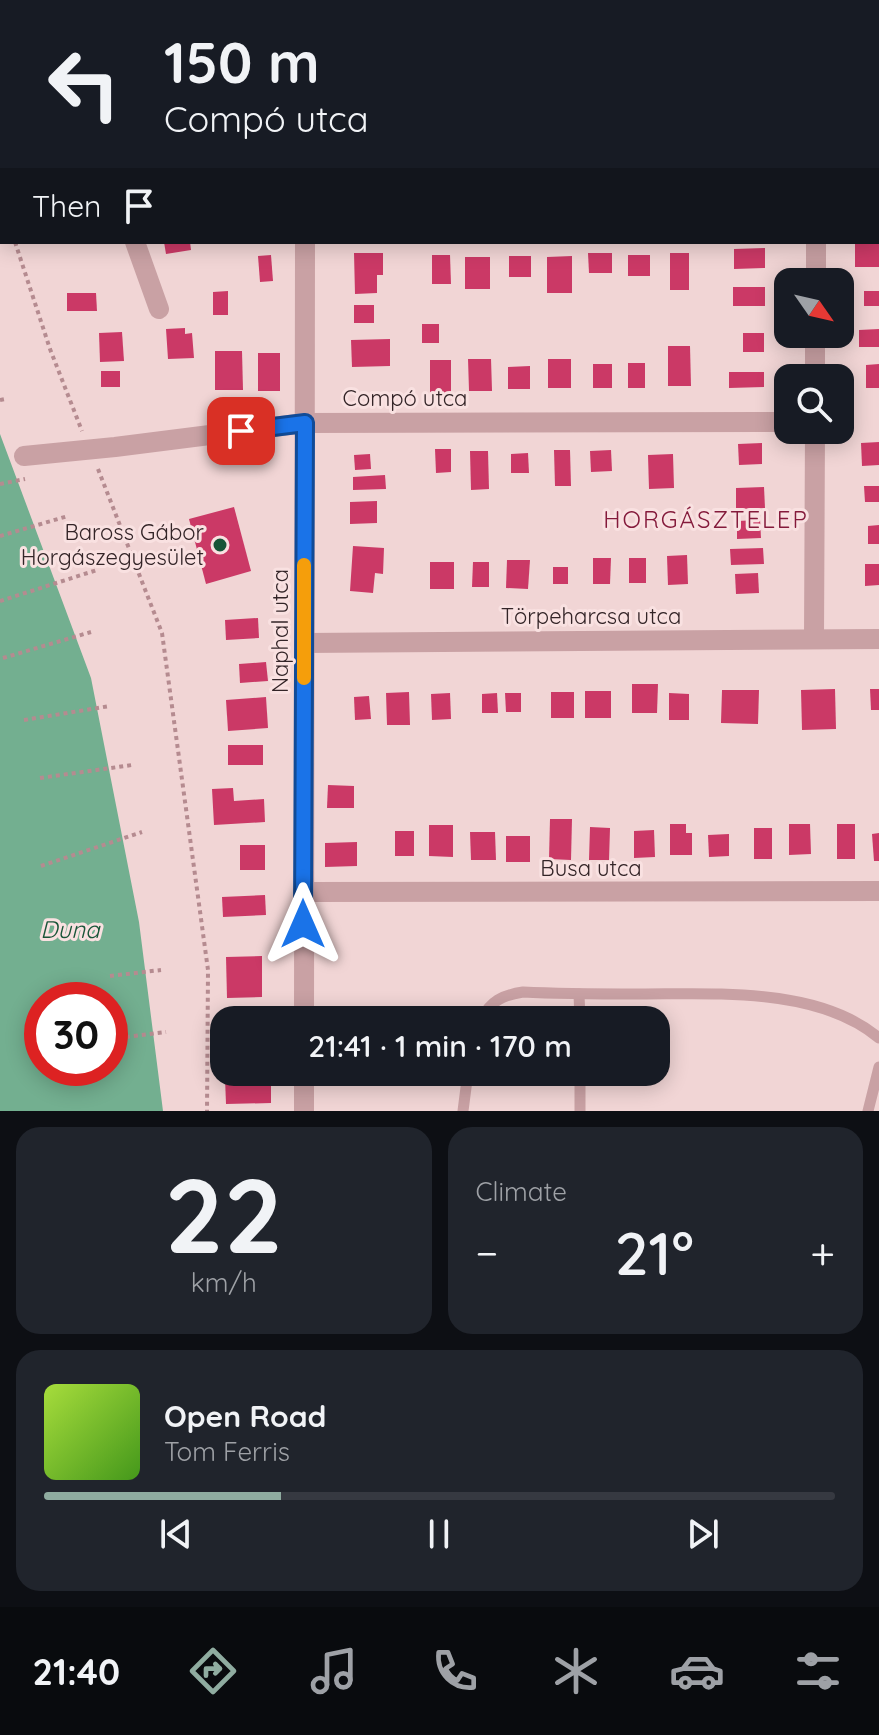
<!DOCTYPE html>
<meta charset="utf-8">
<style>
:root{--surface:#171b24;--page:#20242c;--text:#f1f3f6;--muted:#9ea1a6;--line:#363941;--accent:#8faca0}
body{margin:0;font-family:Quicksand,sans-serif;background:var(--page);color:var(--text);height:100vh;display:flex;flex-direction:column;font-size:30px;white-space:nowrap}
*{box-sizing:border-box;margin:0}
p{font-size:26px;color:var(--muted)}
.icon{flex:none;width:44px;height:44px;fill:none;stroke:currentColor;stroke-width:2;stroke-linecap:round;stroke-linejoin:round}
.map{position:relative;height:1111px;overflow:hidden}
.panel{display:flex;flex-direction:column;gap:16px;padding:16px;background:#0d0f14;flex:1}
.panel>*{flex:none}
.guide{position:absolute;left:0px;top:0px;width:880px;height:244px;box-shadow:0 4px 20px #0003;background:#171b24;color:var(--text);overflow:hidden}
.needle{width:52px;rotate:124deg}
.fabs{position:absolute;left:774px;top:268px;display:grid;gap:16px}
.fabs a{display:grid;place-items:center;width:80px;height:80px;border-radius:16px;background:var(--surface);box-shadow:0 4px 20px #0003;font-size:40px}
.speed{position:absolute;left:24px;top:982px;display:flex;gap:16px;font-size:40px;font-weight:700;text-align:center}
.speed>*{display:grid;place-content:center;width:104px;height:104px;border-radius:50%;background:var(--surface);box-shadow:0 4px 20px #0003;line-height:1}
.speed .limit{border:12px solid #d22;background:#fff;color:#111}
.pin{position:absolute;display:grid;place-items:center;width:68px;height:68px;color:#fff;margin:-34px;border-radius:16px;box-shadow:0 4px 12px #0006}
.me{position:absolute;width:88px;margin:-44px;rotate:0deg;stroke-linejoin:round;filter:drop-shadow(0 0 6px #0008)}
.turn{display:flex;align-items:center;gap:28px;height:168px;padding:0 32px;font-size:36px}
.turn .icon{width:104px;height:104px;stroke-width:2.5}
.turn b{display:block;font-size:56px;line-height:68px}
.then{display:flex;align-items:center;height:76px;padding:0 32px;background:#0003;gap:16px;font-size:30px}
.big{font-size:60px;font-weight:600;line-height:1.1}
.panel .widget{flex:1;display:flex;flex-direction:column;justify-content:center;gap:12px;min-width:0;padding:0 28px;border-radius:24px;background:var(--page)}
.panel .dial{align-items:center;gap:0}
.dial b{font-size:104px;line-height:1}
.song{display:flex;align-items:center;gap:24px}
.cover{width:96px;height:96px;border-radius:12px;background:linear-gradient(135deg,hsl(80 70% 55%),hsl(100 70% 35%))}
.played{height:8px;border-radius:4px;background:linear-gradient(90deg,var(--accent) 30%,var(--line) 30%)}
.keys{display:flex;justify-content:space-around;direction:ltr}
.heat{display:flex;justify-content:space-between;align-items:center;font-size:44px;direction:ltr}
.panel .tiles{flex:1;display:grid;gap:16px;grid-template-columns:1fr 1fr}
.widget:last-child{grid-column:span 2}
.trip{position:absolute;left:210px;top:1006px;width:460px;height:80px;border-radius:24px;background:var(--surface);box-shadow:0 4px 20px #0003;font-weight:600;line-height:80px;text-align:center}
.tabs{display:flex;height:128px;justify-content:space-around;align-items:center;background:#090b0e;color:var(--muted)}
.tabs .icon{width:56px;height:56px}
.tabs .current{color:var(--accent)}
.tabs b{font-size:36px;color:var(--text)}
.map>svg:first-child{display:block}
.water{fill:#73af90;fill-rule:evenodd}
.building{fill:#cb3966}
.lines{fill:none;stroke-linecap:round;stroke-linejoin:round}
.path{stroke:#b58b90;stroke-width:4;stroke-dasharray:4 4;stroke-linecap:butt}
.lane{stroke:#c9a1a4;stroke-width:11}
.street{stroke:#c9a1a4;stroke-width:20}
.route-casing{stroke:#114b97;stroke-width:20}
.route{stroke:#1a73e8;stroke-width:14}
.slow{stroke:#f59e0b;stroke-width:14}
.poi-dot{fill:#185538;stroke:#f9e1e1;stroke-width:3}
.labels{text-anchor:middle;stroke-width:6;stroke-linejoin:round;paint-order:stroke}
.street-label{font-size:22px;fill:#332427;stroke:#f9e1e1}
.poi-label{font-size:22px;fill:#332427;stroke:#f9e1e1;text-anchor:end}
.neighbourhood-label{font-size:24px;letter-spacing:2px;fill:#841a3b;stroke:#f9e1e1}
.water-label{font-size:24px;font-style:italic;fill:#185538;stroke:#f9e1e1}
</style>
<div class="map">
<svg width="879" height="1111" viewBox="0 0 879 1111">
<rect width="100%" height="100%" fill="#f1d5d5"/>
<path class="water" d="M0,434L91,678L139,922L163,1111H0ZM42,1000H110V1068H42Z"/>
<g class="building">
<polygon points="164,242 190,242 191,250 166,254"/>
<rect x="855" y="244" width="24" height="23"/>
<polygon points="765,248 765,268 734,269 734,249"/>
<polygon points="354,253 383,253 383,275 377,275 377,293 355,294"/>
<polygon points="588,253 612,253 612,273 589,273"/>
<rect x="670" y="253" width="19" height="37"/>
<polygon points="271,255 273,281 260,282 258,256"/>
<polygon points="432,255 450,255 451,284 432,284"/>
<rect x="628" y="255" width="22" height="21"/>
<rect x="509" y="256" width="22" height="21"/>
<polygon points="572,256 572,293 547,293 547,257"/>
<rect x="465" y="257" width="25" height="32"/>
<rect x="733" y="287" width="32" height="19"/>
<polygon points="228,291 228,315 213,315 213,292"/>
<rect x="864" y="291" width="15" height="15"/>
<polygon points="67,293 96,293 97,311 67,311"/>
<rect x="354" y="305" width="20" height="18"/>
<rect x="422" y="324" width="17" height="19"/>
<polygon points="185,328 185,334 192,333 194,358 168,359 166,329"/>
<polygon points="879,329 879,347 859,347 859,330"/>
<polygon points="122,332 124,361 100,362 99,333"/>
<rect x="743" y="333" width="21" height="19"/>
<polygon points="390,339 390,366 352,367 351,340"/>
<polygon points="668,346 690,346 691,386 668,386"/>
<polygon points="215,351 242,351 243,390 215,390"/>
<rect x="258" y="353" width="22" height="38"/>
<polygon points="468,359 491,359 492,391 469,391"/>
<rect x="548" y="359" width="23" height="29"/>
<rect x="430" y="360" width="21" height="37"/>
<rect x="628" y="363" width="17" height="25"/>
<rect x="593" y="364" width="19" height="24"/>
<polygon points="879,364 879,388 866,388 866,365"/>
<polygon points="530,366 530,389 508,389 508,367"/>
<rect x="101" y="371" width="19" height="16"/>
<polygon points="729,372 764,372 764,387 729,388"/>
<polygon points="879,442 879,465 862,466 861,443"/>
<polygon points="762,443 762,464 739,465 738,444"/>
<polygon points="435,449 451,449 451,472 436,473"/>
<polygon points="554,450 570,450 571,486 555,486"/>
<polygon points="611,450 612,471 591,472 590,451"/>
<polygon points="470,451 488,451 489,489 471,490"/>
<polygon points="528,453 529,473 511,473 511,454"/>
<polygon points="370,454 371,469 355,470 354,455"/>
<polygon points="673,454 674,488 649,489 648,455"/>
<polygon points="385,475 386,489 353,490 353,477"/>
<polygon points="864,486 879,486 879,502 865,502"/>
<polygon points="764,487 765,508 736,509 736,488"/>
<polygon points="377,501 377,523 350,524 350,502"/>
<polygon points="234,507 251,571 206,584 189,519"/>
<polygon points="760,520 761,538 737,539 737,521"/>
<polygon points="879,525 879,544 868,544 868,526"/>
<polygon points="353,546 384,548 383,574 375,573 373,593 350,591"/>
<polygon points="763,548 764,564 731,565 730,549"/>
<polygon points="687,555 688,584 668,585 667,556"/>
<polygon points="593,558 611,558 610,584 593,584"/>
<rect x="629" y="558" width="17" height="25"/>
<polygon points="507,560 530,560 528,589 506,588"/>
<rect x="430" y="562" width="24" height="27"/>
<polygon points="473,562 489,562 489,587 472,587"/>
<polygon points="865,564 879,564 879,585 865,586"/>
<rect x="553" y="567" width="15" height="17"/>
<polygon points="758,573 759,593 736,594 735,574"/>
<polygon points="258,618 259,638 226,640 225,620"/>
<polygon points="266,662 268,681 240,683 239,664"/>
<polygon points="632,684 658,684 657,713 632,713"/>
<polygon points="835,689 836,729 802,730 801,690"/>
<polygon points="870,689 879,689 879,710 871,710"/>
<polygon points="722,690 759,690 758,724 721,723"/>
<rect x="585" y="691" width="26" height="27"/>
<polygon points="409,692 410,725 387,725 386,693"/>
<rect x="551" y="692" width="23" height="26"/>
<polygon points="450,693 451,719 432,720 431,694"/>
<polygon points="497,693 498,713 482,713 482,694"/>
<polygon points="505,693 521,693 521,712 506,712"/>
<polygon points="669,693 689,694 689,720 669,720"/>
<polygon points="369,696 371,719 355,720 354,697"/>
<polygon points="266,697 268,728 228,731 226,700"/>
<rect x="228" y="745" width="35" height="20"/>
<polygon points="328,785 354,786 354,808 327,808"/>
<polygon points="233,788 234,801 264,799 265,822 214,825 212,789"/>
<polygon points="550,819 572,819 571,860 549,859"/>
<polygon points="670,824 686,824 686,833 692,833 692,855 670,855"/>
<polygon points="789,824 810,824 811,854 789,855"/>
<rect x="837" y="824" width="18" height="35"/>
<polygon points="429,825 453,825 453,857 429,856"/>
<polygon points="590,827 610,828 609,860 589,860"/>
<rect x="754" y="828" width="18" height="31"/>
<polygon points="654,830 655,857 634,858 634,831"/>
<rect x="395" y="831" width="19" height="25"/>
<polygon points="470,832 495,832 496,860 471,860"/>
<polygon points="879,833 879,861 874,861 872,834"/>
<polygon points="729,834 729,856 709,857 708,835"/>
<rect x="506" y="836" width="24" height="26"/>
<polygon points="357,842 357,866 325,867 325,843"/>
<rect x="240" y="845" width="25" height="25"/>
<polygon points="265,895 266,915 223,917 222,897"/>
<polygon points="262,956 262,997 227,998 226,957"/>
<polygon points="228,1016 262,1016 262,1020 229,1020"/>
<polygon points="271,1077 271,1103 226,1104 225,1078"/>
</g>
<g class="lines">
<g class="path">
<polyline points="0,197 2,203"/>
<polyline points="15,242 50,349 82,431"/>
<polyline points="0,400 5,399"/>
<polyline points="98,469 162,633 208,970 207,1111"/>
<polyline points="0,484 25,479"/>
<polyline points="0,536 68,516"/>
<polyline points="0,601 97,570"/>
<polyline points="3,658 91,632"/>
<polyline points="24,720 110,706"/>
<polyline points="40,778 132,765"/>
<polyline points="41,866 142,832"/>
<polyline points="110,976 161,970"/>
<polyline points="116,1026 120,1045"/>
<polyline points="118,1038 166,1032"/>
</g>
<g class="lane">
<polyline points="579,994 580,1020"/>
<path d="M481,1020C490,1001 503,995 523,992C562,994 601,994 641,994C716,994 818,987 879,1038"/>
<polyline points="580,1072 580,1111"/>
<polyline points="463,1111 468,1072"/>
<polyline points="868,1111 879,1067"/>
</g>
<g class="street">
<polyline points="51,0 52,2"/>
<polyline points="264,0 265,2"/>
<polyline points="817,0 817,2"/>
<polyline points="227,2 234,0"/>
<polyline points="878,221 879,221"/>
<polyline points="135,242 159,309"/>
<polyline points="816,282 816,242"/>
<polyline points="815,378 815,334"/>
<polyline points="24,456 115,447 305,423 788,422"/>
<polyline points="814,638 815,430"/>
<polyline points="304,643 879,639"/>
<polyline points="303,892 879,891"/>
<polyline points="304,1020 305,242"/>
<polyline points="304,1072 304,1111"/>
</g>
</g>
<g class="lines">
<g class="route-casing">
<polyline id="route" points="241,431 305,423 303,924"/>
</g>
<use href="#route" class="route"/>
<polyline class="slow" points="304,678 304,565"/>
</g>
<circle class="poi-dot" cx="220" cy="545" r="8"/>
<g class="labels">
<g class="street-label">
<text x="405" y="406">Compó utca</text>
<text x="591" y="624">Törpeharcsa utca</text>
<text transform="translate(280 631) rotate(-90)" y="8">Naphal utca</text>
<text x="591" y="876">Busa utca</text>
</g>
<g class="poi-label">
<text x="204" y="540">Baross Gábor<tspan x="204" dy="25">Horgászegyesület</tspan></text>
</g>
<g class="neighbourhood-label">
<text x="706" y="528">HORGÁSZTELEP</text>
</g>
<g class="water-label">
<text x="70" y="938">Duna</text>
</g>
</g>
</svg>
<div class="fabs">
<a><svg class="needle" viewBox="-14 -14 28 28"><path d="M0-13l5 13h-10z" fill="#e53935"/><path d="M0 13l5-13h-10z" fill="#9ea1a6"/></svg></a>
<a><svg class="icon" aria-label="search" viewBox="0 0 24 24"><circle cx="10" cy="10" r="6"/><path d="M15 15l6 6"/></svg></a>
</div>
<div class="speed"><div class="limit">30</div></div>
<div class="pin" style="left:241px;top:431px;background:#d93025"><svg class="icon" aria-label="arrive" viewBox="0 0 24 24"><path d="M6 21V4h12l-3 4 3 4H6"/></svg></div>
<svg class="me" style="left:303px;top:924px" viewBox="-20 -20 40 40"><path d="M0-17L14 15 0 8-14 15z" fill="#1a73e8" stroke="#fff" stroke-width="4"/></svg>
<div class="trip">21:41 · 1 min · 170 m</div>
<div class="guide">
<div class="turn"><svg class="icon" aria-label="left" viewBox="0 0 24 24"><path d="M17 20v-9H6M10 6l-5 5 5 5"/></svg><div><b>150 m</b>Compó utca</div></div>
<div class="then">Then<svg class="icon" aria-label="arrive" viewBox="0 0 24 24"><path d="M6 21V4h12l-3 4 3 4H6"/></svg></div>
</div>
</div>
<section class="panel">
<div class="tiles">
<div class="widget dial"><b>22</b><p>km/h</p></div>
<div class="widget"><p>Climate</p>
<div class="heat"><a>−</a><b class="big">21°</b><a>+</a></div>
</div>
<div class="widget">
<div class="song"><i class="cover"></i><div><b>Open Road</b><p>Tom Ferris</p></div></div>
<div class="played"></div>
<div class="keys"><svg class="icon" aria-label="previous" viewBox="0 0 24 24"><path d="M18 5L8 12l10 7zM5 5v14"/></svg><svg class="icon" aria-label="pause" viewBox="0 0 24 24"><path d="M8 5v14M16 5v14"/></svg><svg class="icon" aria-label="next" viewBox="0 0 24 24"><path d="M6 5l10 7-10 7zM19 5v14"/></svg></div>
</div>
</div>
</section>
<nav class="tabs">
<b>21:40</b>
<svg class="icon current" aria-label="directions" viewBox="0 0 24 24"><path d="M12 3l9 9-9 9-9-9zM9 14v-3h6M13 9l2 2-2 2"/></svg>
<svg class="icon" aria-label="music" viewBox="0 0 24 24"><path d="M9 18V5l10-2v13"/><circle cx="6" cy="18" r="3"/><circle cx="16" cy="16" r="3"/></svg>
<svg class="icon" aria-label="phone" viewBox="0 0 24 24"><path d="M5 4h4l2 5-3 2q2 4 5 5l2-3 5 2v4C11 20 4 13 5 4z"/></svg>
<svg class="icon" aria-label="climate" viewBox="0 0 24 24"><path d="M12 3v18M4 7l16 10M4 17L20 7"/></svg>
<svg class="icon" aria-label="car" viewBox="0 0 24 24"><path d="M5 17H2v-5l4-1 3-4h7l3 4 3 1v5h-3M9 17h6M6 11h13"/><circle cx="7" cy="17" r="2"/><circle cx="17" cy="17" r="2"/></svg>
<svg class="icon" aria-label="filters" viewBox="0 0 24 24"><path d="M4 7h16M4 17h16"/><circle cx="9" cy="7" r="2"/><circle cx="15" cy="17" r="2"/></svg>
</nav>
